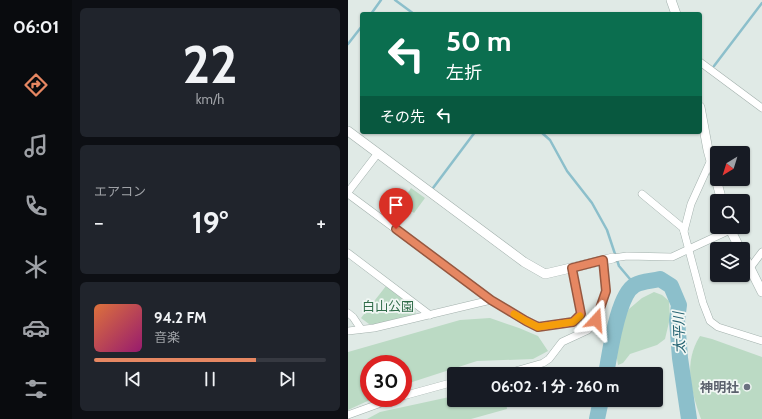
<!DOCTYPE html>
<html lang="ja">
<meta charset="utf-8">
<style>
:root{--surface:#171b24;--page:#20242c;--text:#f1f3f6;--muted:#9ea1a6;--line:#363941;--accent:#e68762}
body{margin:0;font-family:Cabin,"Noto Sans JP",sans-serif;background:var(--page);color:var(--text);height:100vh;display:flex;flex-direction:column;font-size:15px;white-space:nowrap}
*{box-sizing:border-box;margin:0}
p{font-size:13px;color:var(--muted)}
.icon{flex:none;width:22px;height:22px;fill:none;stroke:currentColor;stroke-width:2;stroke-linecap:round;stroke-linejoin:round}
.map{position:relative;flex:1;overflow:hidden}
.panel{display:flex;flex-direction:column;gap:8px;padding:8px;background:#0d0f14;width:276px}
.panel>*{flex:none}
.hud{position:absolute;left:12px;top:12px;width:342px;height:122px;border-radius:4px;box-shadow:0 1px 3px #0004;background:#0b6e4f;color:#fff;overflow:hidden}
.needle{width:26px;rotate:218deg}
.buttons{position:absolute;left:362px;top:146px;display:grid;gap:8px}
.buttons a{display:grid;place-items:center;width:40px;height:40px;border-radius:4px;background:var(--surface);box-shadow:0 1px 3px #0004;font-size:20px}
.speed{position:absolute;left:12px;top:355px;display:flex;gap:8px;font-size:20px;font-weight:700;text-align:center}
.speed>*{display:grid;place-content:center;width:52px;height:52px;border-radius:50%;background:var(--surface);box-shadow:0 1px 3px #0004;line-height:1}
.speed .limit{border:6px solid #d22;background:#fff;color:#111}
.pin{position:absolute;display:grid;place-items:center;width:34px;height:34px;color:#fff;margin:-41px -17px;border-radius:50% 50% 50% 0;rotate:-45deg;box-shadow:0 0 4px #0007}
.pin .icon{rotate:45deg}
.me{position:absolute;width:44px;margin:-22px;rotate:19deg;stroke-linejoin:round;filter:drop-shadow(0 0 3px #0008)}
.turn{display:flex;align-items:center;gap:14px;height:84px;padding:0 20px;font-size:18px}
.turn .icon{width:52px;height:52px;stroke-width:2.5}
.turn b{display:block;font-size:28px;line-height:34px}
.then{display:flex;align-items:center;height:38px;padding:0 20px;background:#0003;gap:8px;font-size:15px}
.big{font-size:30px;font-weight:700;line-height:1.1}
.panel .tile{flex:1;display:flex;flex-direction:column;justify-content:center;gap:6px;min-width:0;padding:0 14px;border-radius:6px;background:var(--page)}
.panel .dial{align-items:center;gap:0}
.dial b{font-size:52px;line-height:1}
.song{display:flex;align-items:center;gap:12px}
.cover{width:48px;height:48px;border-radius:6px;background:linear-gradient(135deg,hsl(20 70% 55%),hsl(320 70% 35%))}
.played{height:4px;border-radius:2px;background:linear-gradient(90deg,var(--accent) 70%,var(--line) 70%)}
.keys{display:flex;justify-content:space-around;direction:ltr}
.heat{display:flex;justify-content:space-between;align-items:center;font-size:22px;direction:ltr}
.trip{position:absolute;left:99px;top:367px;width:216px;height:40px;border-radius:4px;background:var(--surface);box-shadow:0 1px 3px #0004;font-weight:700;line-height:40px;text-align:center}
main{display:flex;flex:1;min-height:0}
.tabs{display:flex;flex-direction:column;width:72px;justify-content:space-around;align-items:center;background:#090b0e;color:var(--muted)}
.tabs .icon{width:28px;height:28px}
.tabs .current{color:var(--accent)}
.tabs b{font-size:18px;color:var(--text)}
.map>svg:first-child{display:block}
.green{fill:#bbdac4}
.lines{fill:none;stroke-linecap:round;stroke-linejoin:round}
.stream{stroke:#8cbfcb;stroke-width:2.5}
.river{stroke:#8cbfcb;stroke-width:16}
.minor-casing{stroke:#a3b1ad;stroke-width:8}
.tertiary-casing{stroke:#a3b1ad;stroke-width:10}
.minor{stroke:#fff;stroke-width:7}
.tertiary{stroke:#fff;stroke-width:9}
.route-casing{stroke:#965840;stroke-width:10}
.route{stroke:#e68762;stroke-width:7}
.slow{stroke:#f59e0b;stroke-width:7}
.worship-dot{fill:#6b7280;stroke:#f1f7f4;stroke-width:1.5}
.labels{text-anchor:middle;stroke-width:3.5;stroke-linejoin:round;paint-order:stroke}
.park-label{font-size:13px;fill:#306c49;stroke:#f1f7f4}
.worship-label{font-size:13px;font-weight:bold;fill:#5b616d;stroke:#f1f7f4;text-anchor:end}
.water-label{font-size:14px;font-style:italic;fill:#226070;stroke:#f1f7f4}
</style>
<main>
<nav class="tabs">
<b>06:01</b>
<svg class="icon current" aria-label="directions" viewBox="0 0 24 24"><path d="M12 3l9 9-9 9-9-9zM9 14v-3h6M13 9l2 2-2 2"/></svg>
<svg class="icon" aria-label="music" viewBox="0 0 24 24"><path d="M9 18V5l10-2v13"/><circle cx="6" cy="18" r="3"/><circle cx="16" cy="16" r="3"/></svg>
<svg class="icon" aria-label="phone" viewBox="0 0 24 24"><path d="M5 4h4l2 5-3 2q2 4 5 5l2-3 5 2v4C11 20 4 13 5 4z"/></svg>
<svg class="icon" aria-label="climate" viewBox="0 0 24 24"><path d="M12 3v18M4 7l16 10M4 17L20 7"/></svg>
<svg class="icon" aria-label="car" viewBox="0 0 24 24"><path d="M5 17H2v-5l4-1 3-4h7l3 4 3 1v5h-3M9 17h6M6 11h13"/><circle cx="7" cy="17" r="2"/><circle cx="17" cy="17" r="2"/></svg>
<svg class="icon" aria-label="filters" viewBox="0 0 24 24"><path d="M4 7h16M4 17h16"/><circle cx="9" cy="7" r="2"/><circle cx="15" cy="17" r="2"/></svg>
</nav>
<section class="panel">
<div class="tile dial"><b>22</b><p>km/h</p></div>
<div class="tile"><p>エアコン</p>
<div class="heat"><a>−</a><b class="big">19°</b><a>+</a></div>
</div>
<div class="tile">
<div class="song"><i class="cover"></i><div><b>94.2 FM</b><p>音楽</p></div></div>
<div class="played"></div>
<div class="keys"><svg class="icon" aria-label="previous" viewBox="0 0 24 24"><path d="M18 5L8 12l10 7zM5 5v14"/></svg><svg class="icon" aria-label="pause" viewBox="0 0 24 24"><path d="M8 5v14M16 5v14"/></svg><svg class="icon" aria-label="next" viewBox="0 0 24 24"><path d="M6 5l10 7-10 7zM19 5v14"/></svg></div>
</div>
</section>
<div class="map">
<svg width="414" height="419" viewBox="0 0 414 419">
<rect width="100%" height="100%" fill="#e0eae6"/>
<g class="green">
<polygon points="63,188 77,198 66,213 53,203"/>
<polygon points="38,286 67,309 68,316 29,324 21,324 13,318"/>
<polygon points="306,292 314,295 321,301 322,318 317,339 309,345 282,354 275,363 270,365 269,359 270,329 281,309 294,298"/>
<polygon points="142,318 171,328 190,336 200,351 185,359 129,361 55,385 55,364 21,364 21,398 26,398 0,410 0,352 112,320"/>
<path d="M352,336L364,339L414,357V419H353C343,391 335,363 352,336Z"/>
<polygon points="106,396 106,400 158,400 159,409 123,419 19,419 32,412"/>
</g>
<g class="lines">
<g class="stream">
<polyline points="47,0 66,14"/>
<polyline points="23,14 33,0"/>
<polyline points="0,44 14,26"/>
<polyline points="366,66 414,3"/>
<polyline points="193,132 202,140 219,171 244,203 259,230 271,266 287,285"/>
<polyline points="85,188 127,132"/>
</g>
<g class="river">
<path d="M258,374C262,354 269,295 287,285C294,281 304,281 312,279L323,286L331,305L329,320L332,358L341,419"/>
<polyline points="249,419 253,400"/>
</g>
<g class="minor-casing">
<g id="minor">
<polyline points="352,62 414,108"/>
<polyline points="0,192 30,153"/>
<polyline points="0,194 143,300"/>
<polyline points="294,194 335,228 355,303 362,321 370,327 414,341"/>
<polyline points="336,231 343,204 363,160"/>
<polyline points="0,253 82,315"/>
<polyline points="265,258 279,256 324,257 382,230"/>
<polyline points="402,268 414,252"/>
<polyline points="0,313 5,317 13,329"/>
<polyline points="0,331 26,328 143,300 177,321 190,327 225,322 233,314 224,268"/>
<polyline points="157,374 195,363 201,359 214,342 240,330 248,320 258,291 255,260"/>
<polyline points="55,396 106,382"/>
<polyline points="0,415 47,398"/>
</g>
</g>
<g class="tertiary-casing">
<g id="tertiary">
<polyline points="323,0 328,14"/>
<polyline points="352,107 360,150 374,201"/>
<polyline points="0,131 176,262 197,274 265,258"/>
<polyline points="381,227 392,249"/>
<polyline points="395,254 414,292"/>
</g>
</g>
<use href="#minor" class="minor"/>
<use href="#tertiary" class="tertiary"/>
</g>
<g class="lines">
<g class="route-casing">
<polyline id="route" points="48,229 143,300 178,321 190,327 225,322 233,314 224,268 255,260 258,291 248,320"/>
</g>
<use href="#route" class="route"/>
<polyline class="slow" points="166,314 178,321 190,327 225,322 232,316"/>
</g>
<circle class="worship-dot" cx="399" cy="387" r="4"/>
<g class="labels">
<g class="park-label">
<text x="40" y="311">白山公園</text>
</g>
<g class="worship-label">
<text x="391" y="392">神明社</text>
</g>
<g class="water-label">
<text transform="translate(331 333) rotate(-92)" y="5">太平川</text>
</g>
</g>
</svg>
<div class="buttons">
<a><svg class="needle" viewBox="-14 -14 28 28"><path d="M0-13l5 13h-10z" fill="#e53935"/><path d="M0 13l5-13h-10z" fill="#9ea1a6"/></svg></a>
<a><svg class="icon" aria-label="search" viewBox="0 0 24 24"><circle cx="10" cy="10" r="6"/><path d="M15 15l6 6"/></svg></a>
<a><svg class="icon" aria-label="layers" viewBox="0 0 24 24"><path d="M12 4l9 5-9 5-9-5zM3 14l9 5 9-5"/></svg></a>
</div>
<div class="speed"><div class="limit">30</div></div>
<div class="pin" style="left:48px;top:229px;background:#d93025"><svg class="icon" aria-label="arrive" viewBox="0 0 24 24"><path d="M6 21V4h12l-3 4 3 4H6"/></svg></div>
<svg class="me" style="left:248px;top:320px" viewBox="-20 -20 40 40"><path d="M0-17L14 15 0 8-14 15z" fill="#e68762" stroke="#fff" stroke-width="4"/></svg>
<div class="trip">06:02 · 1 分 · 260 m</div>
<div class="hud">
<div class="turn"><svg class="icon" aria-label="left" viewBox="0 0 24 24"><path d="M17 20v-9H6M10 6l-5 5 5 5"/></svg><div><b>50 m</b>左折</div></div>
<div class="then">その先<svg class="icon" aria-label="left" viewBox="0 0 24 24"><path d="M17 20v-9H6M10 6l-5 5 5 5"/></svg></div>
</div>
</div>
</main>
